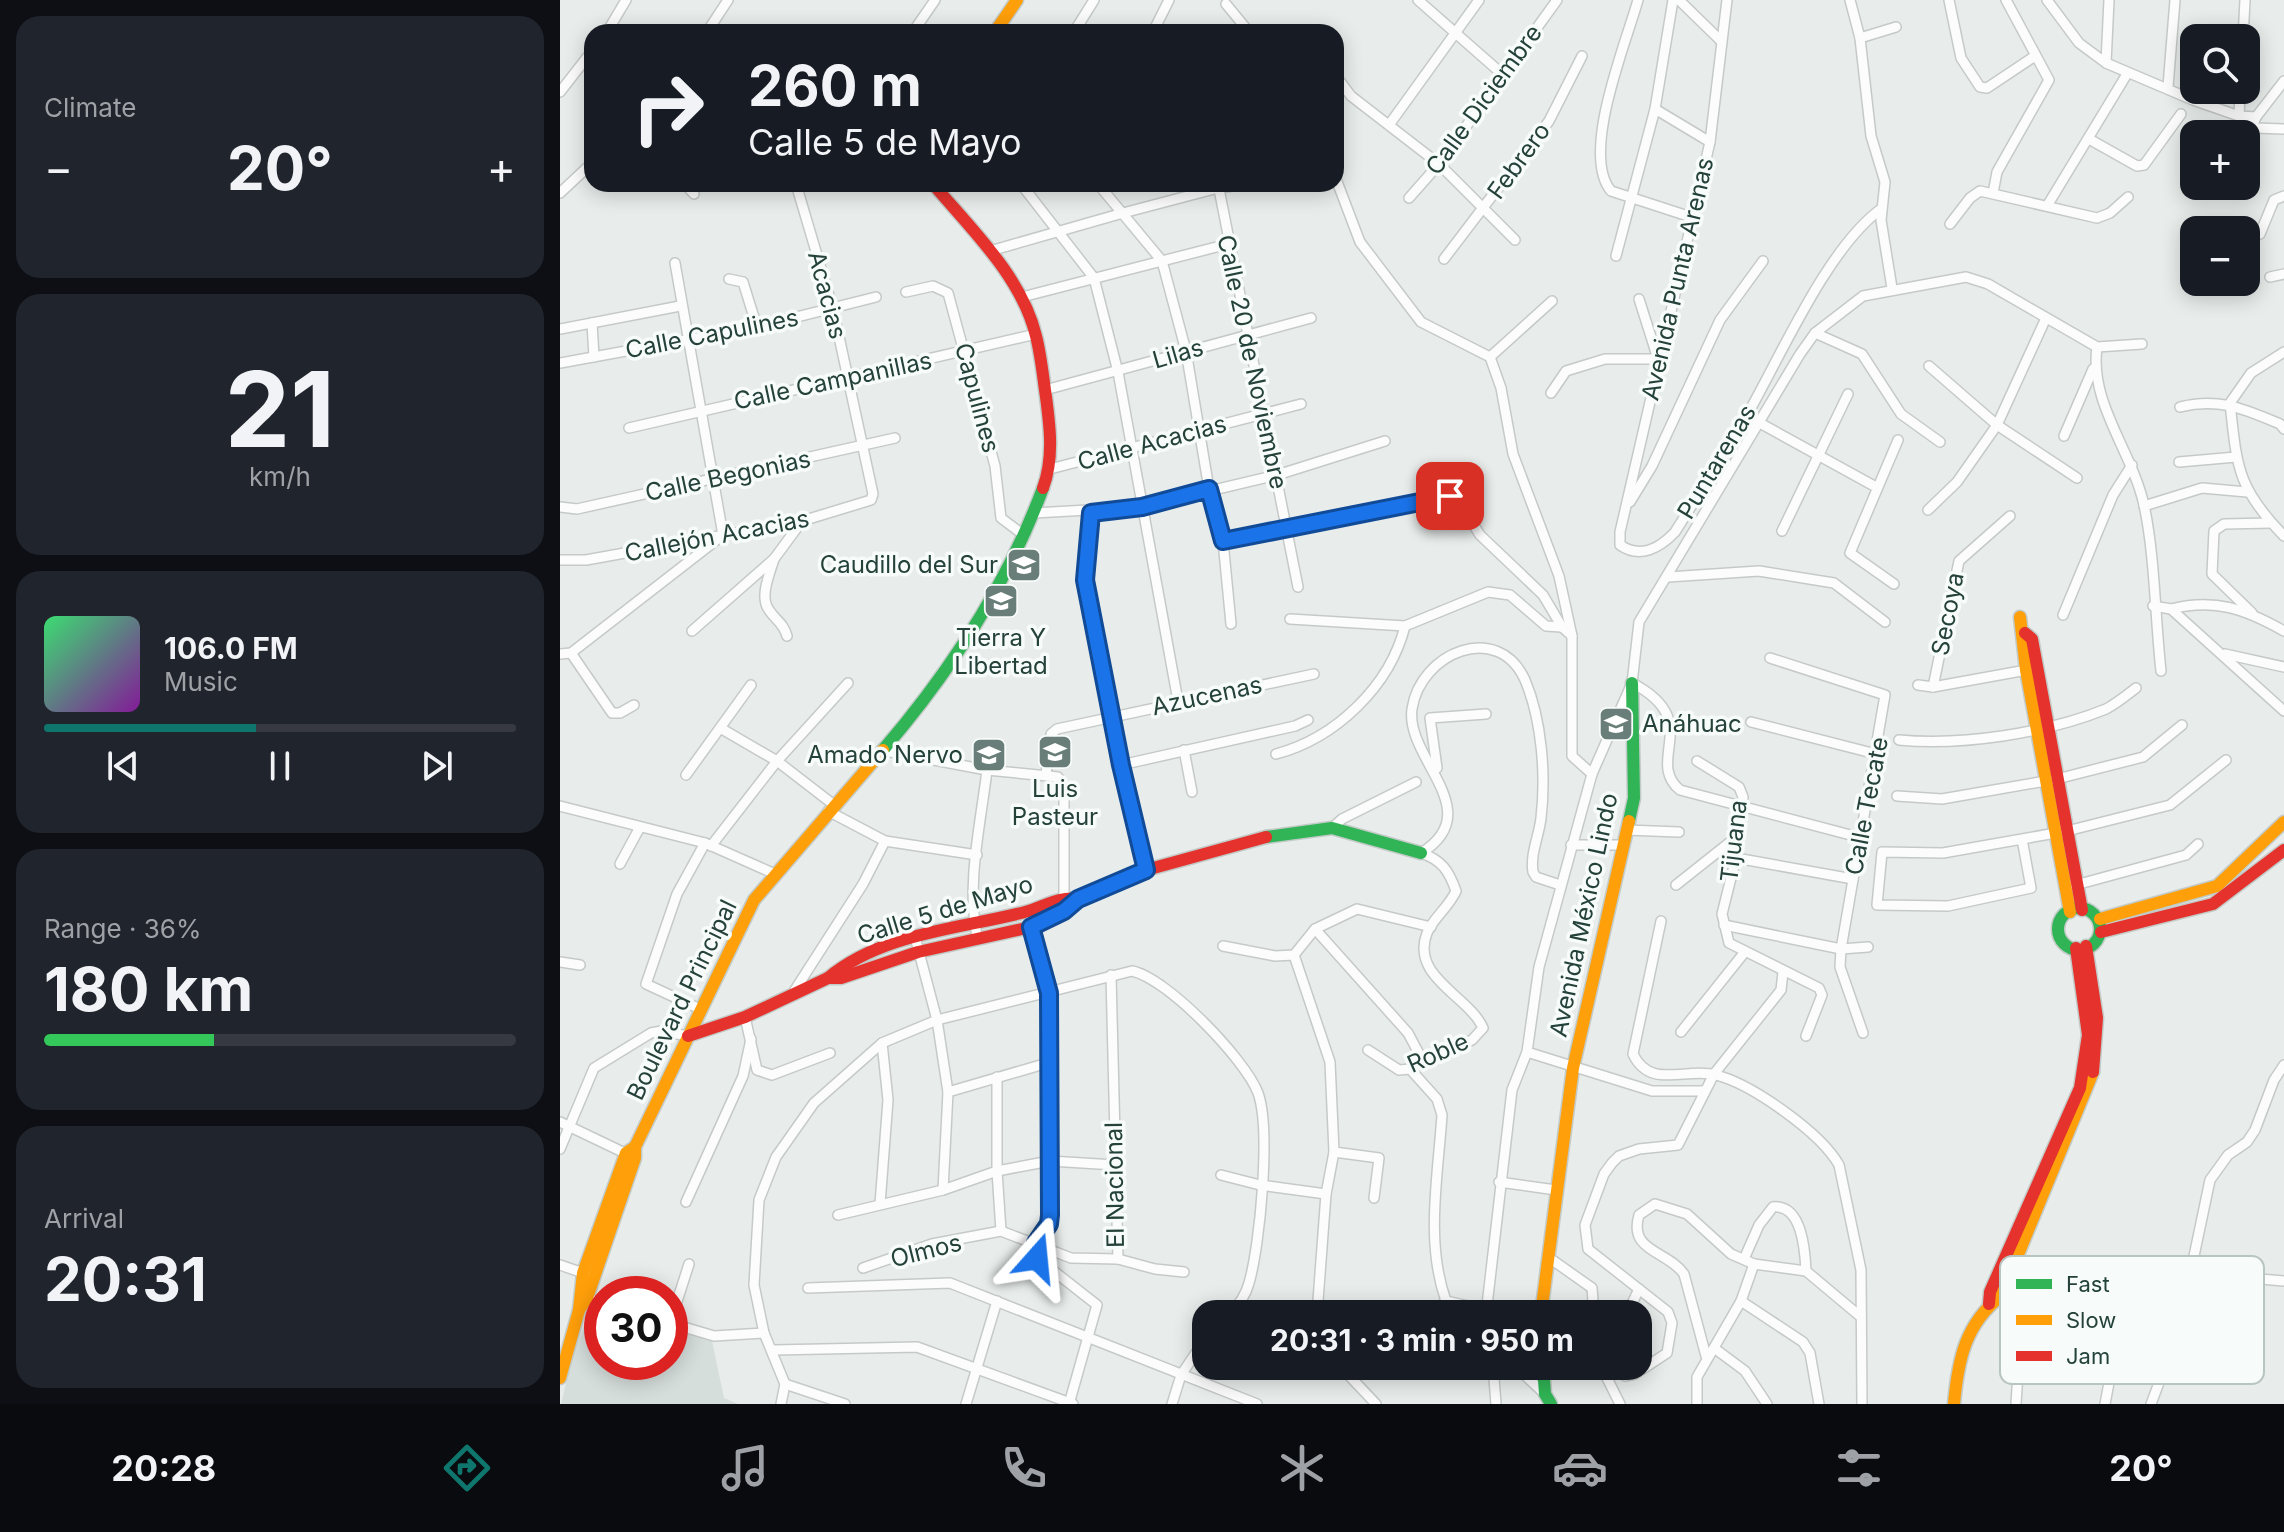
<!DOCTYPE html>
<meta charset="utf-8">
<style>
:root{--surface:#171b24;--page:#20242c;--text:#f1f3f6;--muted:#9ea1a6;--line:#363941;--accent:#0f766e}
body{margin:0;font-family:Inter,sans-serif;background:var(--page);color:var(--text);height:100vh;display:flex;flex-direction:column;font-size:30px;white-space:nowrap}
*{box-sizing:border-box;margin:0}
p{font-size:26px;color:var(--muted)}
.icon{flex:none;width:44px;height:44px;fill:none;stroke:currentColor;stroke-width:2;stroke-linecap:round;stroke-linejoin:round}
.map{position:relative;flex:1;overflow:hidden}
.sheet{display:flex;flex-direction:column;gap:16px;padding:16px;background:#0d0f14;width:560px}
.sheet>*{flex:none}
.hud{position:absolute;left:24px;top:24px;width:760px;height:168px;border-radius:24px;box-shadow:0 4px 20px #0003;background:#171b24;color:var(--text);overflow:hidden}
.fabs{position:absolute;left:1620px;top:24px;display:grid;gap:16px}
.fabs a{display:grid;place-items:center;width:80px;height:80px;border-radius:16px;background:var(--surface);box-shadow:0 4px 20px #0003;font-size:40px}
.speed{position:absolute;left:24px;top:1276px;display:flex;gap:16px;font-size:40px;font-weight:700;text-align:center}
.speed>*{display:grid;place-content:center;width:104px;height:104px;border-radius:50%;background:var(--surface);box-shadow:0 4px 20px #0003;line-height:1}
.speed .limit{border:12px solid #d22;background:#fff;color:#111}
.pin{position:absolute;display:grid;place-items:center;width:68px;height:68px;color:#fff;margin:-34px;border-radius:16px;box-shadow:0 4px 12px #0006}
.me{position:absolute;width:88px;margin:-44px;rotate:18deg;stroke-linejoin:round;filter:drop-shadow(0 0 6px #0008)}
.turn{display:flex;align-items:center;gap:28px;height:168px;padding:0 32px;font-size:36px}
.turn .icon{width:104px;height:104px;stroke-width:2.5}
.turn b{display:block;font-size:56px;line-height:68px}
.big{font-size:60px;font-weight:700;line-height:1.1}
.sheet .widget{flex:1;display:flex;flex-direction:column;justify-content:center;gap:12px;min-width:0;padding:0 28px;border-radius:24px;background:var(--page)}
.sheet .dial{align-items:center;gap:0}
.dial b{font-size:104px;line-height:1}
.song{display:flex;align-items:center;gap:24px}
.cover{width:96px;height:96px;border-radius:12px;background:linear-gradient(135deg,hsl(140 70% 55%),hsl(290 70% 35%))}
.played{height:8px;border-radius:4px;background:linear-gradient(90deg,var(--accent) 45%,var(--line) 45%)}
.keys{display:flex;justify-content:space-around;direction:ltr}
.heat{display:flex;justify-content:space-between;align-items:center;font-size:44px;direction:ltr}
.charge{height:12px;border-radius:6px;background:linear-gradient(90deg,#34c759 36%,var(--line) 0)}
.trip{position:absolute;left:632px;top:1300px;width:460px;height:80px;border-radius:24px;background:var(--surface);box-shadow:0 4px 20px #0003;font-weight:700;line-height:80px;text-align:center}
.menu{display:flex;height:128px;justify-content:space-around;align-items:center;background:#090b0e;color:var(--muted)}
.menu .icon{width:56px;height:56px}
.menu .selected{color:var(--accent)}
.menu b{font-size:36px;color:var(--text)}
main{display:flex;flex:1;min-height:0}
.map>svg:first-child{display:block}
.built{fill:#d6dedb}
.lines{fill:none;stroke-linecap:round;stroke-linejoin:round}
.street-casing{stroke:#c5cac8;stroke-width:12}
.fast-casing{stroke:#c3cbc8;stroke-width:15}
.slow-casing{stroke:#c3cbc8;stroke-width:15}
.jam-casing{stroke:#c3cbc8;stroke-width:15}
.street{stroke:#fcfcfc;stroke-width:9}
.fast{stroke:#30b455;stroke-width:12}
.slow{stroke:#ff9f0a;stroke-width:12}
.jam{stroke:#e5322d;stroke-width:12}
.route-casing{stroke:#114b97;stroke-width:20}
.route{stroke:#1a73e8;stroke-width:14}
.labels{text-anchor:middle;stroke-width:7;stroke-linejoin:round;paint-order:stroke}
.street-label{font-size:24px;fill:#24423a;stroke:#f7fbf9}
.poi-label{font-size:24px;fill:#24423a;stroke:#f7fbf9;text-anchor:end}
.key{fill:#f7fbf9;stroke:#b8c4c0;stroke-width:2}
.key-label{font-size:22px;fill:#24423a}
</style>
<main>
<section class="sheet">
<div class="widget"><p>Climate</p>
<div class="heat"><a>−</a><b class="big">20°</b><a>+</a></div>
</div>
<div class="widget dial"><b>21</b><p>km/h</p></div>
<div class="widget">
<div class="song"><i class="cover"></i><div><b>106.0 FM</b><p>Music</p></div></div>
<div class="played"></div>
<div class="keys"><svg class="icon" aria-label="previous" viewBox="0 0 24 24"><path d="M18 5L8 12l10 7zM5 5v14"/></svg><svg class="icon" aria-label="pause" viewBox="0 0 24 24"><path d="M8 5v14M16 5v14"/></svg><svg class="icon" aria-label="next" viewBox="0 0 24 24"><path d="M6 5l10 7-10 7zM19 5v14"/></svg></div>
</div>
<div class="widget"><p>Range · 36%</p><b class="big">180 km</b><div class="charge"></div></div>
<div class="widget"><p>Arrival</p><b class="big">20:31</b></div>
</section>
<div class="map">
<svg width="1724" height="1404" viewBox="0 0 1724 1404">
<rect width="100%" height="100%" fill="#e8edeb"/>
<polygon class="built" points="30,1310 42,1313 42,1362 110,1362 110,1329 152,1341 164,1398 178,1404 1,1404 12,1358"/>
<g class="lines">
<g class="street-casing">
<g id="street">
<polyline points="858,0 941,73"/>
<path d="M1078,0C1066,43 1020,154 1051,191L1131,217"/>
<polyline points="1119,0 1161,41"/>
<path d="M1167,0L1150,142L1060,532V545C1080,559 1100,548 1115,532C1139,494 1163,456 1186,417C1220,358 1267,248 1321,209"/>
<polyline points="1290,0 1300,38 1311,136 1325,182 1321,220 1332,288"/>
<polyline points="1389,0 1401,58 1420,87 1427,88 1475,56"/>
<polyline points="1487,0 1519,43 1546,63 1633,100 1679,116 1696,117"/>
<polyline points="666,4 689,32"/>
<polyline points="355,29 375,0"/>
<polyline points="229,31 235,32"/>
<polyline points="47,32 66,0"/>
<polyline points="147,32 168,0"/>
<polyline points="514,32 534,0"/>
<polyline points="593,32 609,0"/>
<polyline points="1300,38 1336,27"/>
<polyline points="1683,38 1685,0"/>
<polyline points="1546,63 1549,0"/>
<polyline points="776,76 791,96 879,164 955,240"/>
<polyline points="1608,87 1615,0"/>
<polyline points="0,92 32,51"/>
<polyline points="1095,109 1150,142"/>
<polyline points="1679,116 1680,90"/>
<polyline points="829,125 919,0"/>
<polyline points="1694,128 1724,129"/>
<polyline points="1529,139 1577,166 1584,165 1621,114"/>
<polyline points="1686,142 1696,117 1724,81"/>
<polyline points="776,179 800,242 861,322 930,357 941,388 953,454 999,576 1012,636 1012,756 1032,774"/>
<polyline points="125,184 134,194"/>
<polyline points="461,184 534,278 558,372 618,701"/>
<polyline points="538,184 602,261 626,351 649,489 663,541 671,624"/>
<polyline points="658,184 738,587"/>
<polyline points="1659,192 1663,186"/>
<polyline points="0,193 32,163"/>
<polyline points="1433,193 1437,172 1489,80 1446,0"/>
<polyline points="849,198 879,164 997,0"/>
<polyline points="1487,206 1567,74"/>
<polyline points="1390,224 1410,198 1420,191 1537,218 1550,213 1568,197"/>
<polyline points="1700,234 1714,200 1724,196"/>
<polyline points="430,251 563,213 658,188 687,184"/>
<polyline points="1056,256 1095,109 1113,0"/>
<polyline points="884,259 989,121 1022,56"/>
<polyline points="1710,277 1724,274"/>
<polyline points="169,279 183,282 197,327"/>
<polyline points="346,292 373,286 388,293 435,466 441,518 465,536"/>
<polyline points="462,297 668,244"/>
<polyline points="32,323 34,357"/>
<polyline points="0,329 120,306"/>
<polyline points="1255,333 1302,354 1341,414 1380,442"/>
<path d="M1537,347C1529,403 1572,451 1584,505C1595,556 1595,617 1601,671"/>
<polyline points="930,357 992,301"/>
<polyline points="0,363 197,327 316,297"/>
<polyline points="1369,366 1437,425 1517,478"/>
<polyline points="485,390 751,318"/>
<polyline points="991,393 1006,371 1045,359 1098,359 1079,299"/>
<path d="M1670,403C1677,467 1677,488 1724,536"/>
<polyline points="1670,403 1691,373 1724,352"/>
<path d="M1620,407C1658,397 1684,409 1720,424L1724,429"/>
<polyline points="1187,416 1316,487"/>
<polyline points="69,428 476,334"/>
<polyline points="1504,436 1533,369"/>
<polyline points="1619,462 1676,457"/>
<polyline points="490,469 741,404"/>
<polyline points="1070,502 1092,466 1160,320 1203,261"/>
<polyline points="1584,506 1642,488 1687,492"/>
<polyline points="0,507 17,509 335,438"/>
<polyline points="1368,510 1397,482 1437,425 1486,318"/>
<polyline points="474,513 582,507 717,475 825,441"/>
<polyline points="531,513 525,580 561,765 586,870"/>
<polyline points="1222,531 1288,394"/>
<polyline points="663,541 896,497 920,535 983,595 1002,627 1012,636"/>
<path d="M214,559C210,573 199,597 209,610C216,621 223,622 227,636"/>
<polyline points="0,560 26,560 242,521 311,500 313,494 273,309 236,184"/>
<polyline points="1108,577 1199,571 1274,583 1325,622"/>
<polyline points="1334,584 1290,553 1338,440"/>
<polyline points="1593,606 1611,609 1724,711"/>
<path d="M1611,609C1655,598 1685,609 1724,631"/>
<polyline points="1692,613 1652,574 1654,531 1664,524 1711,523"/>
<polyline points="1503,615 1553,495 1572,465"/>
<polyline points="730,619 845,626 928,592 950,595 986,626 1002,627"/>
<polyline points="132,631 214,559 242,521"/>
<polyline points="11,653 52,713 60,713 74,705"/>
<polyline points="0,654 11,653 163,535 115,263"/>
<polyline points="1665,654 1724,667"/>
<polyline points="1210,658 1325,695 1281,949 1280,967 1303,1033"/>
<path d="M1072,683C1145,721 1084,760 1120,790L1298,837"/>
<polyline points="1358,685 1373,687 1472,669"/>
<polyline points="1373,687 1399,561 1450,516"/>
<polyline points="1191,722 1316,754"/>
<polyline points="162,729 217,761 274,805"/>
<path d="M1339,740C1402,746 1487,733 1546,709C1556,704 1567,695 1576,688"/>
<polyline points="624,750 632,792"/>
<polyline points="325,751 427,770 498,777 504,787 504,904"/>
<path d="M716,754C776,738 830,686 845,626"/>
<polyline points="1137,761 1179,787 1183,797 1176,858 1162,914 1169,943 1259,988 1262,995 1246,1036"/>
<polyline points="561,765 735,726 748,720"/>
<polyline points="877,768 870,718 926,714"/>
<polyline points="486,774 491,734 497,729 754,674"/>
<polyline points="126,775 191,685"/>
<polyline points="1337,796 1382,799 1497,779 1583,757 1622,725"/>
<polyline points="0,806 145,843 215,874"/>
<polyline points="268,811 325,841 417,855"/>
<polyline points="772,828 782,819 856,782"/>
<polyline points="1066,830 1119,832"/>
<polyline points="1462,839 1471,888 1388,906 1317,905 1322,852 1383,853 1507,831 1610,805 1666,760"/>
<polyline points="1011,845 1062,845"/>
<polyline points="151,846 217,761 288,683"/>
<path d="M861,853C929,811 845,759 852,709C860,653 938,620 965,680C982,720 986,776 981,818C979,836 970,854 973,872L976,877L1000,885"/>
<polyline points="1176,858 1293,879"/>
<polyline points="60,864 80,827"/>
<polyline points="1116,885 1179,835"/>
<polyline points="1512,886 1626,855 1638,844"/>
<polyline points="469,911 489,993 490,1215 489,1224 476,1243"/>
<path d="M1101,921L1073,1054C1090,1090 1126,1067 1156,1075C1192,1084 1261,1133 1279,1165L1301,1270L1302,1404"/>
<polyline points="1164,925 1281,949 1308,947"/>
<polyline points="755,929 848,1033 864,1063"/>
<path d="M417,936C406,884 421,822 427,770"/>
<polyline points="355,937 377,1020 388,1092 383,1190"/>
<polyline points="663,946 715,956 734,955"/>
<polyline points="734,955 770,1062 774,1152 766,1194 757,1314"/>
<polyline points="734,955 755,929 797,909 871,927"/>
<polyline points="0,962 20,965"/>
<polyline points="551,975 558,1259"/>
<polyline points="233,993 303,884 325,841"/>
<polyline points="140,1009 86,984 117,894 145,843"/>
<polyline points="185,1017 197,1070 212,1075 270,1053"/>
<polyline points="1121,1032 1184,953"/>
<path d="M808,1050L839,1070L850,1069L912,1040L923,1028C909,996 850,977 867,933C873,918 889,907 896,891C889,871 882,860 861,853"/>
<polyline points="967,1052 1092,1091 1144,1091"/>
<path d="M850,1069L877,1099L882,1115C878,1176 865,1242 886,1301"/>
<polyline points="437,1077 437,1171 441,1231"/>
<polyline points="388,1092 491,1062"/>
<polyline points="0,1122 69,1155"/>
<polyline points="0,1149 34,1068 91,1033 101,1031 128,1036"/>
<polyline points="774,1152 819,1158 814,1198"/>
<polyline points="661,1175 700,1185 766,1194"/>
<polyline points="939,1182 996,1190"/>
<polyline points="126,1202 183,1076 191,1039"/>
<polyline points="320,1204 328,1100 322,1043"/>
<polyline points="278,1215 383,1190 437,1171 490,1161 555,1165"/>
<polyline points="476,1243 477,1258 537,1305 509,1404"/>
<polyline points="988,1257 1032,1288 1034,1314"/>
<path d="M1184,1259L1199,1225L1213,1207C1242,1204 1245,1250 1246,1271"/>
<polyline points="0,1265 26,1274"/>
<polyline points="303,1268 372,1244 441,1231 511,1258 558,1259 595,1269 624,1272"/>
<polyline points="1629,1273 1724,1281"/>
<polyline points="248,1288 390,1283 697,1404"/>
<polyline points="21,1296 42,1303"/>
<polyline points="886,1301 926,1310"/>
<polyline points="1181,1301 1243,1342 1250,1353 1259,1404"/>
<polyline points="852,1314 879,1307 886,1301"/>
<polyline points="926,1314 952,1090 967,1052 979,967 1032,774 1072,683 1079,622 1240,354 1255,333 1303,296 1406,277 1428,284 1537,347 1582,344"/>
<polyline points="1067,1314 1079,1289"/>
<polyline points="110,1323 154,1336 204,1333"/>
<polyline points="110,1323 129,1264"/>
<polyline points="1154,1348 1185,1371 1207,1404"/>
<polyline points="214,1350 357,1347 513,1404"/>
<path d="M1146,1356L1124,1274C1107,1250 1068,1252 1079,1215L1095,1204L1127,1214L1171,1254L1194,1264L1246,1271L1301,1317"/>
<polyline points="780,1366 816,1404"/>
<polyline points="933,1366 936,1404"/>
<polyline points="955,1366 985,1394"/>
<polyline points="1041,1366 1060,1404"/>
<polyline points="1050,1366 1065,1376 1075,1374 1107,1353 1112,1323 1108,1312 1028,1249 1025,1225 1044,1174 1052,1163 1059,1156 1079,1149 1118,1145 1154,1074 1221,990 1223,972"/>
<polyline points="225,1384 285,1404"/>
<path d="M221,1404L225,1384L204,1333L194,1285L199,1200L216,1157L254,1103L322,1043L377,1020L572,971C607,978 685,1059 698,1093C711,1129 700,1245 689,1283C686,1294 678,1306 670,1314"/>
<polyline points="406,1404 437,1301"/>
<polyline points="612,1404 621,1375 646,1338"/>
<polyline points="1137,1404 1137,1377 1181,1301 1194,1264"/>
<polyline points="1456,1404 1461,1326"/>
<polyline points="1545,1404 1563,1308"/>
<polyline points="1591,1404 1618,1332 1650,1180 1668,1155 1687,1142 1695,1130 1714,1080 1724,1065"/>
</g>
</g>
<g class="fast-casing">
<g id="fast">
<path d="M323,750C390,672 447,585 483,488"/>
<polyline points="1069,821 1074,798 1072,683"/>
<polyline points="706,837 772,828 861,853"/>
<circle cx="1519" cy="929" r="21"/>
<polyline points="983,1366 985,1394 991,1404"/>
</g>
</g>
<g class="slow-casing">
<g id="slow">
<polyline points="435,32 457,0"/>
<polyline points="1460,617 1466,670 1510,912"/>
<polyline points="1540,919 1657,886 1724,822"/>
<polyline points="19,1310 27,1298 75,1158 75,1147 194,900 323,750"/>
<polyline points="981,1314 1013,1068 1069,821"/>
<polyline points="0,1378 19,1310 23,1273 66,1153 75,1147"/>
<path d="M1394,1404C1398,1360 1405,1324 1441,1296L1533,1072"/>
</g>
</g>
<g class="jam-casing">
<g id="jam">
<path d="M373,184C411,229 462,277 476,336C481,355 483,377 486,397C490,427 494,458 483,488"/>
<polyline points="1465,633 1472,639 1522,910"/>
<polyline points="1541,932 1653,904 1724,850"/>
<polyline points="1526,946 1537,1018 1533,1072"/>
<path d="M268,978C322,933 399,929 465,912C484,907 498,896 518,899"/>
<polyline points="128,1036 185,1017 268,978 281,978 358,952 471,927 504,911 518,899 586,870 706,837"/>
<polyline points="1429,1304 1430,1292 1520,1088 1528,1035 1516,948"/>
</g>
</g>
<use href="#street" class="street"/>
<use href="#fast" class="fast"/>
<use href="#slow" class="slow"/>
<use href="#jam" class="jam"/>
</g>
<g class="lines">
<g class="route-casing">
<polyline id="route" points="477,1258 476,1243 489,1224 490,1215 489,993 471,927 504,911 518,899 586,870 561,765 525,580 531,513 582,507 649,489 663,541 890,496"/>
</g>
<use href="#route" class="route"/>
</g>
<defs>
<g id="school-square" transform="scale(1.8)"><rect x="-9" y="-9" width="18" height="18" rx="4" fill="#697e78" stroke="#f7fbf9"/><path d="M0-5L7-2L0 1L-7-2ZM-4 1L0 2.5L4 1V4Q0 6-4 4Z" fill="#fff"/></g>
</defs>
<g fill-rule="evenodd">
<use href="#school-square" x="464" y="565"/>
<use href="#school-square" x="441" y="601"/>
<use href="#school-square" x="1056" y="724"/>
<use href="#school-square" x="495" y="752"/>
<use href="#school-square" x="429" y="755"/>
</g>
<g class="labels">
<g class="street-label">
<text transform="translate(924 100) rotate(-54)" y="8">Calle Diciembre</text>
<text transform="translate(959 161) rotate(-54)" y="8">Febrero</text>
<text transform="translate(1118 279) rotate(-77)" y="8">Avenida Punta Arenas</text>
<text transform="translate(267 295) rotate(75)" y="8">Acacias</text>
<text transform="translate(152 334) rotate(-11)" y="8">Calle Capulines</text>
<text transform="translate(618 354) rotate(-16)" y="8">Lilas</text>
<text transform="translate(692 362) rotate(78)" y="8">Calle 20 de Noviembre</text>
<text transform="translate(273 381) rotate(-12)" y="8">Calle Campanillas</text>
<text transform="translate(417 398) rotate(75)" y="8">Capulines</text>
<text transform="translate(592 443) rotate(-15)" y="8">Calle Acacias</text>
<text transform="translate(1157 462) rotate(-59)" y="8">Puntarenas</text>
<text transform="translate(168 476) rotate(-12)" y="8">Calle Begonias</text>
<text transform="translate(157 536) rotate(-11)" y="8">Callejón Acacias</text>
<text transform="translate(1388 614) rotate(-79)" y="8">Secoya</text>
<text transform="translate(647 696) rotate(-12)" y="8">Azucenas</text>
<text transform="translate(1307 806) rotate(-79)" y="8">Calle Tecate</text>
<text transform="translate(1174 841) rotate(-83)" y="8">Tijuana</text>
<text transform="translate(385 910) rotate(-17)" y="8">Calle 5 de Mayo</text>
<text transform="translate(1024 915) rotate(-78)" y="8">Avenida México Lindo</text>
<text transform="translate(122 1000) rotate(-64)" y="8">Boulevard Principal</text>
<text transform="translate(878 1053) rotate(-24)" y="8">Roble</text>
<text transform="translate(555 1185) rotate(-91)" y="8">El Nacional</text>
<text transform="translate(366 1251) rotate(-14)" y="8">Olmos</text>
</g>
<g class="poi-label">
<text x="438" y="573">Caudillo del Sur</text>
<text x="441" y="646" text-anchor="middle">Tierra Y<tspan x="441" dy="28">Libertad</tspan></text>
<text x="1082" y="732" text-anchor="start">Anáhuac</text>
<text x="403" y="763">Amado Nervo</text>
<text x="495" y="797" text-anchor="middle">Luis<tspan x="495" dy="28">Pasteur</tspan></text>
</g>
</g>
<rect x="1440" y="1256" width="264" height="128" rx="12" class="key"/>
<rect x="1456" y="1279" width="36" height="10" fill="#30b455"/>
<rect x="1456" y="1315" width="36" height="10" fill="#ff9f0a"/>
<rect x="1456" y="1351" width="36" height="10" fill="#e5322d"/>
<g class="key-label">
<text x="1506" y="1292">Fast</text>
<text x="1506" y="1328">Slow</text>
<text x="1506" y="1364">Jam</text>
</g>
</svg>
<div class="fabs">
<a><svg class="icon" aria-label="search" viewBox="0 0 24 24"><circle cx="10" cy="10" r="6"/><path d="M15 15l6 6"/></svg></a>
<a>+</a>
<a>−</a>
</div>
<div class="speed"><div class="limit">30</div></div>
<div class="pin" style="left:890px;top:496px;background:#d93025"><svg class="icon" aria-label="arrive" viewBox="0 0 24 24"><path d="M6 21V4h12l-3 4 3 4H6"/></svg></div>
<svg class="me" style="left:477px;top:1258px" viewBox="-20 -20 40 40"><path d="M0-17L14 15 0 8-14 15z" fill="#1a73e8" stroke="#fff" stroke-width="4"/></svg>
<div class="trip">20:31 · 3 min · 950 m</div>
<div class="hud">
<div class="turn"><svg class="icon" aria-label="right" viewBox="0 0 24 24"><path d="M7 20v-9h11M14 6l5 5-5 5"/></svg><div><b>260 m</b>Calle 5 de Mayo</div></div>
</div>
</div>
</main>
<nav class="menu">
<b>20:28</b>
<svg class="icon selected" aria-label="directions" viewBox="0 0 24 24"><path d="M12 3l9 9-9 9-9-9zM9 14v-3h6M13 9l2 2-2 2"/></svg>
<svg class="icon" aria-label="music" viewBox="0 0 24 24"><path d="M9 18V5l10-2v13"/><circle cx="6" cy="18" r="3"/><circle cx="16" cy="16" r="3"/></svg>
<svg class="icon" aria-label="phone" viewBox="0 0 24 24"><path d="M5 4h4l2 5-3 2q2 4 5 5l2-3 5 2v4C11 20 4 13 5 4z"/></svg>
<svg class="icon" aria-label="climate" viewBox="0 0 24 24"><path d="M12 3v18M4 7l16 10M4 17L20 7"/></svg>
<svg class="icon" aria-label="car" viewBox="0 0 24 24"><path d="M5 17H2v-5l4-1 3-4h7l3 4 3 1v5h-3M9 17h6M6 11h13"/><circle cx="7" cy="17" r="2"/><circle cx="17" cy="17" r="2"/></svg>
<svg class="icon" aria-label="filters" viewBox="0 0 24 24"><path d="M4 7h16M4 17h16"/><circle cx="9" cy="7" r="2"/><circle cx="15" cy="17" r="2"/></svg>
<b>20°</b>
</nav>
